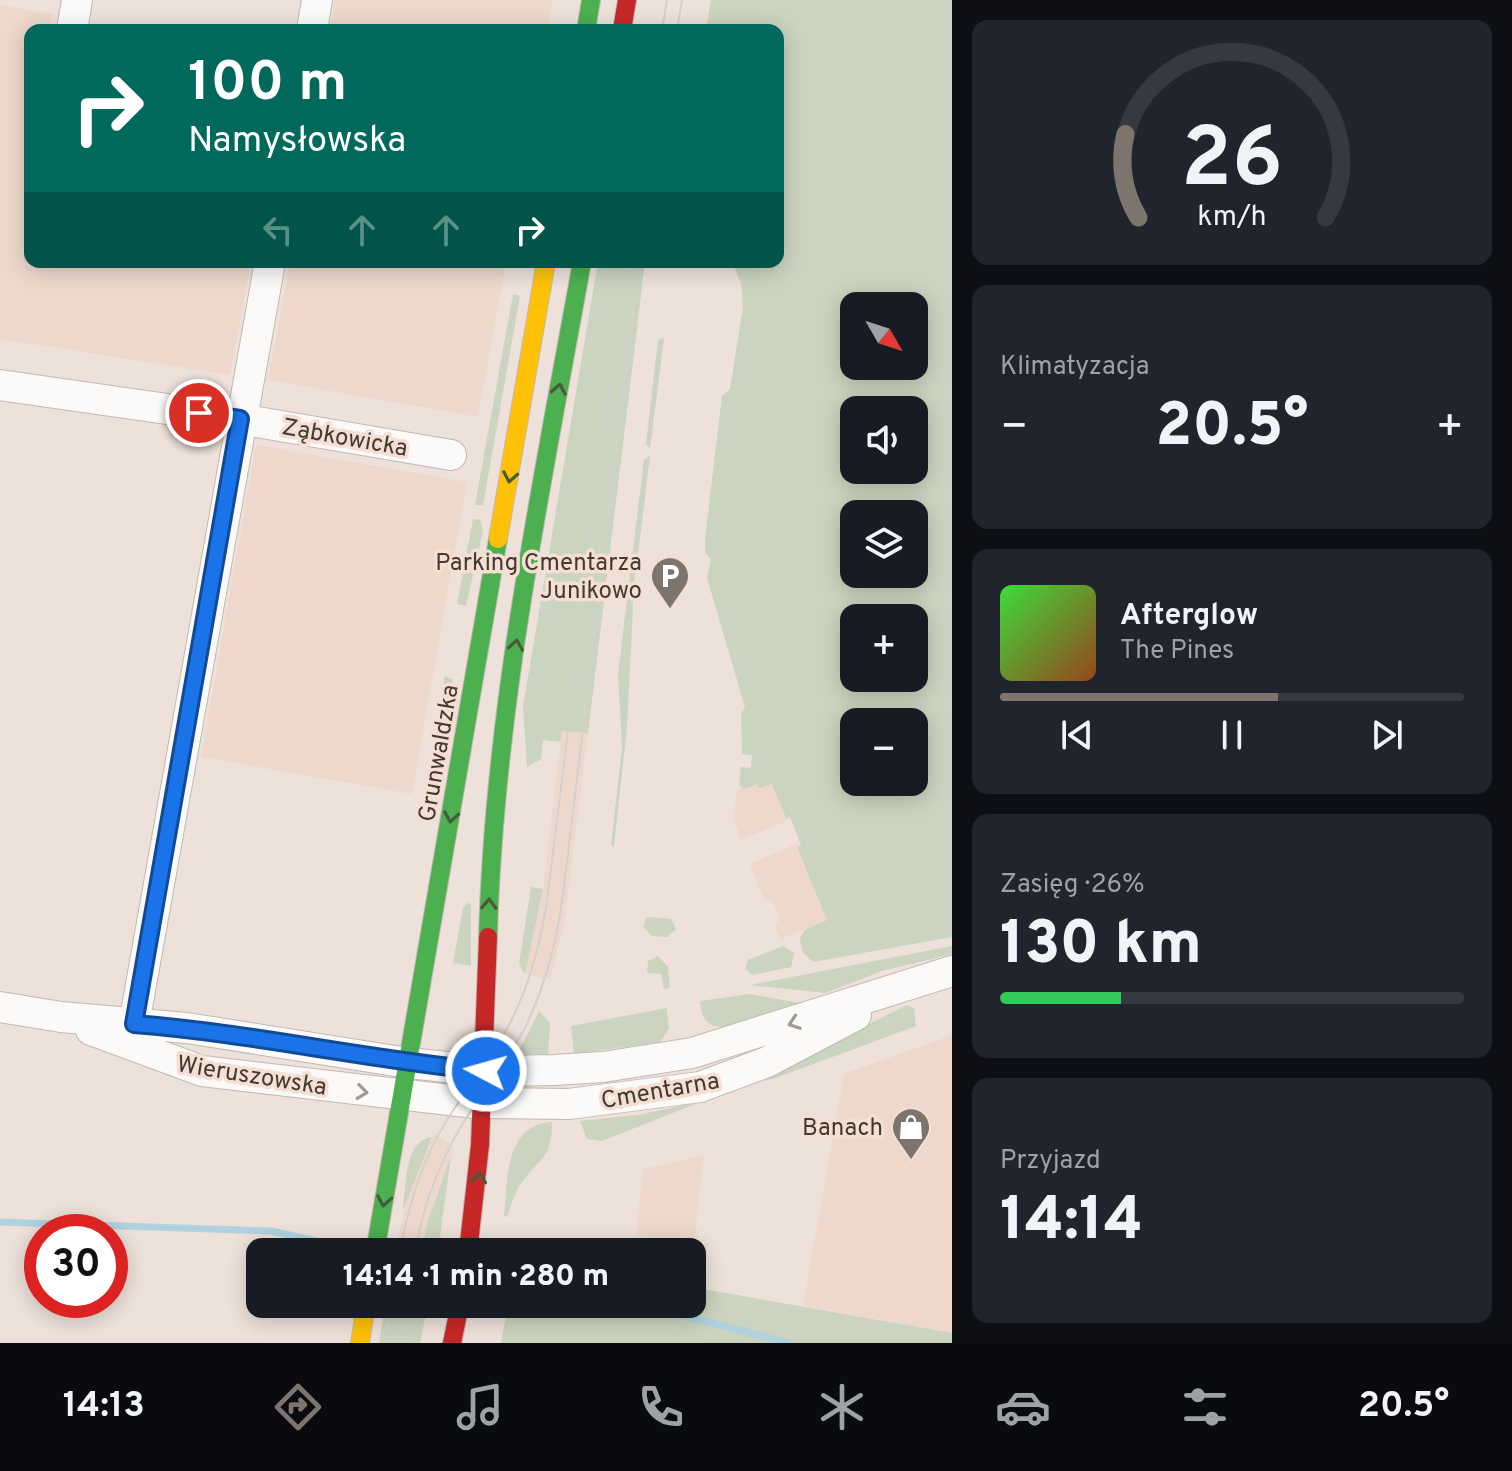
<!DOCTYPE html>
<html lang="pl">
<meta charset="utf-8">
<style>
:root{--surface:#171b24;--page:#20242c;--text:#f1f3f6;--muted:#9ea1a6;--line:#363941;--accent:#7d746e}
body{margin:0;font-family:Overpass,sans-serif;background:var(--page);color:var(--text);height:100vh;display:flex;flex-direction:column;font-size:30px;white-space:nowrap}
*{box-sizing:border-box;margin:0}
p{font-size:26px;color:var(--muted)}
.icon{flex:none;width:44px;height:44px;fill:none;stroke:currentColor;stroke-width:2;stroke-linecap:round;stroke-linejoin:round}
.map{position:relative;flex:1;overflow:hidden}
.sheet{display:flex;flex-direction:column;gap:20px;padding:20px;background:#0d0f14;width:560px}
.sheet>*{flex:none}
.guide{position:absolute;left:24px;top:24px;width:760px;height:244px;border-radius:16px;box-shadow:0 4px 20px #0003;background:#00695c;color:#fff;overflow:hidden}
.needle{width:52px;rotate:129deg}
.fabs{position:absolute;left:840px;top:292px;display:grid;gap:16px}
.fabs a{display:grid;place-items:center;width:88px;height:88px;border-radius:16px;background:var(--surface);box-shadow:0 4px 20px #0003;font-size:40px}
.speed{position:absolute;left:24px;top:1214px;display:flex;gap:16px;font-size:40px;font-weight:700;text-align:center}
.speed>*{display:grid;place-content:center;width:104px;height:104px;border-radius:50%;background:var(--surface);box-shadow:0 4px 20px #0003;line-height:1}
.speed .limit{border:12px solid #d22;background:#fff;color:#111}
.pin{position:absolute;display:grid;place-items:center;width:68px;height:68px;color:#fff;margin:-34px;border:4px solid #fff;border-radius:50%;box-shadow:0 2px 8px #0007}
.me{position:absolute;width:88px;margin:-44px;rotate:276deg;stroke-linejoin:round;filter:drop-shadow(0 0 6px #0008)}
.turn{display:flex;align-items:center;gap:28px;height:168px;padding:0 32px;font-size:36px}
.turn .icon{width:104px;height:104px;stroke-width:2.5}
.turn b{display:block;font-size:56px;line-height:68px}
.lanes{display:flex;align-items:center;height:76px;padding:0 32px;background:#0003;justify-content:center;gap:40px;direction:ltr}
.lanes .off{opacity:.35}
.big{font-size:60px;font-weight:800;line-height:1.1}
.sheet .tile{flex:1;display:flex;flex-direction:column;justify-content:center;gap:12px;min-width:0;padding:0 28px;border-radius:16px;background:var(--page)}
.sheet .dial{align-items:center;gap:0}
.dial svg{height:208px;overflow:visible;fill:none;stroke:var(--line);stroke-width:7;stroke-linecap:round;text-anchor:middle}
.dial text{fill:var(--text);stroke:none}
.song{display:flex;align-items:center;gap:24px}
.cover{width:96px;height:96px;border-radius:12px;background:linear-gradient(135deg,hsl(120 70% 55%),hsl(20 70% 35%))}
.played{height:8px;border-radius:4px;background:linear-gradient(90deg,var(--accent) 60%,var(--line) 60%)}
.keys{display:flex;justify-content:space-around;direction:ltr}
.heat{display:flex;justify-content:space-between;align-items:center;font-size:44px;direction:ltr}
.charge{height:12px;border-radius:6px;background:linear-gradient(90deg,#34c759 26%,var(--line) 0)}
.trip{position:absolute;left:246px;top:1238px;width:460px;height:80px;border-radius:16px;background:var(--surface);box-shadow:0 4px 20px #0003;font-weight:800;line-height:80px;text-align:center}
.tabs{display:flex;height:128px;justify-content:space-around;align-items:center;background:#090b0e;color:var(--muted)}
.tabs .icon{width:56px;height:56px}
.tabs .selected{color:var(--accent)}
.tabs b{font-size:36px;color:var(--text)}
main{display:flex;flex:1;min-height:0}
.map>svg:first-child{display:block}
.built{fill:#eed8cc}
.green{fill:#cad4bf;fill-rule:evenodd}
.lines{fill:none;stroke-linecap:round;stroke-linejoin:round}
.stream{stroke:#b0d2df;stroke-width:7}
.street-casing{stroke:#c2b8b3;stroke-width:32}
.fast-casing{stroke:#c2b8b3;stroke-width:20}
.slow-casing{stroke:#c2b8b3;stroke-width:20}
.jam-casing{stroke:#c2b8b3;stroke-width:20}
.street{stroke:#fcfaf9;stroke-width:30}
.fast{stroke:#4caf50;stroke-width:18}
.slow{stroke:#ffc107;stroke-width:18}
.jam{stroke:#c62828;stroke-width:18}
.tram{stroke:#d4d0ce;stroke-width:2}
.oneway{stroke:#445c3c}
.oneway2{stroke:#9e9a96}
.route-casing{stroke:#114b97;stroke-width:20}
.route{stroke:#1a73e8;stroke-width:14}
.labels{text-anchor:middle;stroke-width:7;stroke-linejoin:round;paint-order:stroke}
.street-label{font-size:24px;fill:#413934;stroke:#f5ded2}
.poi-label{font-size:24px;fill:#413934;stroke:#f5ded2;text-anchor:end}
</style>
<main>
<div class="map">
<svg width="952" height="1343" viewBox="0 0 952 1343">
<rect width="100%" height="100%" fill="#ede1da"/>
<g class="built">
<polygon points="335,0 553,0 548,30 330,30"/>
<polygon points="0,5 52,14 50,30 30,30 30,262 251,262 230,375 0,339"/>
<polygon points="290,262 506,262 478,417 268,380"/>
<polygon points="256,445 467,482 412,794 201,757"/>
<polygon points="562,730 588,733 564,926 550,979 525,974 543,889"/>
<polygon points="757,783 772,783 785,817 791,819 741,840 734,820 736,790"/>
<polygon points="800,842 798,848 827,921 780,939 775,925 780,919 773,902 763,898 750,864"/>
<polygon points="952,1035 952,1333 803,1306 844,1074"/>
<polygon points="434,1134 449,1142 454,1149 436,1195 421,1252 394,1252 409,1191"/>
<polygon points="704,1155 694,1243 636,1236 643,1169"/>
</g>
<g class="green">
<path d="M711,0H952V937L813,962L802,951L800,938L805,930L827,920L797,847L801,845L790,817L786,818L772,784L759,788L757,784L744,789L739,785L741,767L751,768L752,755L742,754L741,714L745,707L707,578L711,559L705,552V539L722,396L730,389L743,307L741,284L733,264L778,262V30H706ZM854,306H914V366H854ZM854,410H914V470H854ZM854,514H914V574H854ZM854,618H914V678H854ZM854,722H914V782H854Z"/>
<polygon points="598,262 645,262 588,733 562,731 560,742 543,740 541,759 527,767 523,707"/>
<polygon points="513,294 520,296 483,505 475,505"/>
<polygon points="664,338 650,448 646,444 658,340"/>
<polygon points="650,456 634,586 627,727 614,847 611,845 622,747 618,674 644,459"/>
<polygon points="473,519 480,520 483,531 466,606 457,604"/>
<polygon points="445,676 452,679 454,690 442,751 431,756"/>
<polygon points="531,887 543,889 525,974 519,964"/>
<polygon points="468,903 471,904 471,966 453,963 463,907"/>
<polygon points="647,917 671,919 676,929 667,937 652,936 643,927"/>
<polygon points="783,946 794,953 791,967 753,975 745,969 748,960"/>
<polygon points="952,946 952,954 882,971 825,993 750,985"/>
<polygon points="658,956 668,967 670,988 664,989 661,974 647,973 648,961"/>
<path d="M750,994L800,1003L724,1027C707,1028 701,1017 700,1001Z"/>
<polygon points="907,1005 914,1008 916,1026 773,1079 751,1083"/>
<polygon points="667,1008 669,1029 660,1042 574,1054 571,1026"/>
<polygon points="539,1011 550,1023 548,1055 518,1053"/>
<polygon points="703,1101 602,1141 587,1139 580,1121 638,1115"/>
<path d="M552,1122C552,1159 541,1156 522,1182C515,1192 511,1205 507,1217L504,1216C508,1180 504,1125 552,1122Z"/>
<path d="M432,1137L403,1210C406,1188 404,1140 432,1137Z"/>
<polygon points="451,1156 438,1252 421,1252 428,1220"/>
<polygon points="692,1287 952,1333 952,1343 501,1343 508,1304 692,1304"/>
<polygon points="385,1304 428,1304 420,1343 379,1343"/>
</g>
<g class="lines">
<g class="stream">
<polyline points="0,1222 271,1231 334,1245"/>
<polyline points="639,1304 788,1343"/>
</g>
<g class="street-casing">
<g id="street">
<polyline points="72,30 77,0"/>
<polyline points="312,30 317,0"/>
<polyline points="0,385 251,421 451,455"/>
<polyline points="0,1007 61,1017 187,1028 408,1063 486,1071 554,1070 603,1067 692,1053 952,971"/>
<polyline points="134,1024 270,262"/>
<polyline points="91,1030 202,1071 475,1103 569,1104 700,1087 767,1062 856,1015"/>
</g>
</g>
<g class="fast-casing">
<g id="fast">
<polyline points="586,30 591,0"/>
<path d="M488,937C494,709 542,485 582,262"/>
<polyline points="375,1252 498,539"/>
</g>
</g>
<g class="slow-casing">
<g id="slow">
<polyline points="498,539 546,262"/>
<polyline points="360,1343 366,1304"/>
</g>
</g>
<g class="jam-casing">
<g id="jam">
<polyline points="622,30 627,0"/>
<polyline points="468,1252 480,1145 488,937"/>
<polyline points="452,1343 460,1304"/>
</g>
</g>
<use href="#street" class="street"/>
<use href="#fast" class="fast"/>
<use href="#slow" class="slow"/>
<use href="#jam" class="jam"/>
<g class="tram">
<polyline points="662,30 667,0"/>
<polyline points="677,30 682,0"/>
<path d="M400,1252C408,1206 422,1160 447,1120C469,1085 495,1054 513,1017C532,978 542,937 548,894L625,262"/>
<path d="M415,1252C424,1200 444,1150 474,1106C491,1079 512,1054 527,1024C546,983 557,940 563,895L639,262"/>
<polyline points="385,1343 391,1304"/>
<polyline points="400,1343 406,1304"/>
</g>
</g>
<defs><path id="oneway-chevron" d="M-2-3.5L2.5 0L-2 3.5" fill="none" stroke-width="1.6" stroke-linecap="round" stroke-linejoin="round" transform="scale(2)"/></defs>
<g class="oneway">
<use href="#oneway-chevron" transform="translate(559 389) rotate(-80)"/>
<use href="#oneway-chevron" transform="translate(510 477) rotate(100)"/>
<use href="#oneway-chevron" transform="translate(516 645) rotate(-81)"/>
<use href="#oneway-chevron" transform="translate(451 817) rotate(100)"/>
<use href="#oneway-chevron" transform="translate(489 904) rotate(-88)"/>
<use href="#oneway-chevron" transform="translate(479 1178) rotate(-84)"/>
<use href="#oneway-chevron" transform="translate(384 1201) rotate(100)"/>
</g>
<g class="oneway2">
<use href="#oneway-chevron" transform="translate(794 1023) rotate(161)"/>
<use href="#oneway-chevron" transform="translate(362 1092) rotate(7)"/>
</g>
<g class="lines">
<g class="route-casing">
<path id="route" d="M199,413L240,419L134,1024C252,1033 368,1060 486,1071"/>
</g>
<use href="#route" class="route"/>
</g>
<defs>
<g id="parking-pin" transform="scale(2)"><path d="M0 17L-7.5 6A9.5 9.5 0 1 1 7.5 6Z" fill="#7d746e" stroke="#f5ded2"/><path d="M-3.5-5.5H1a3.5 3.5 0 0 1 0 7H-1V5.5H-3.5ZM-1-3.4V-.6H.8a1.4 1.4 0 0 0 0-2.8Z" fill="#fff"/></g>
<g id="shop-pin" transform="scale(2)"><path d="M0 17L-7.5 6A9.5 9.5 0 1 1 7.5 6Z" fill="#7d746e" stroke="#f5ded2"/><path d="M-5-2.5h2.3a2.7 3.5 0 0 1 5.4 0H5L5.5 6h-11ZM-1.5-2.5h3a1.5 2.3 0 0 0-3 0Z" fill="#fff"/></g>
</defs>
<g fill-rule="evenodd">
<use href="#parking-pin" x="670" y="576"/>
<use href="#shop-pin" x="911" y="1127"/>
</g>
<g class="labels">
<g class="street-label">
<text transform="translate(345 437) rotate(10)" y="8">Ząbkowicka</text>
<text transform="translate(438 753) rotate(-80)" y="8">Grunwaldzka</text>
<text transform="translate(252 1075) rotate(9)" y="8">Wieruszowska</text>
<text transform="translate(660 1090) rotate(-10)" y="8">Cmentarna</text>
</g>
<g class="poi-label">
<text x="642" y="570">Parking Cmentarza<tspan x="642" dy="28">Junikowo</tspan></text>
<text x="883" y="1135">Banach</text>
</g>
</g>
</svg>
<div class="fabs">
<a><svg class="needle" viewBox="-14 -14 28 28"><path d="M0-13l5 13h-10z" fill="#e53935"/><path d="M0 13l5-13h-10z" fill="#9ea1a6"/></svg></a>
<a><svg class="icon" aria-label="sound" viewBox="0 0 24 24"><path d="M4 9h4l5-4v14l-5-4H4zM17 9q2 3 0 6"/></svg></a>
<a><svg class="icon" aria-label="layers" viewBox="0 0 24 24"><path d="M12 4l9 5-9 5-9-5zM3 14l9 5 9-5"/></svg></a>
<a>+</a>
<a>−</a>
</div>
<div class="speed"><div class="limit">30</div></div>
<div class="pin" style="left:199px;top:413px;background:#d93025"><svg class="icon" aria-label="arrive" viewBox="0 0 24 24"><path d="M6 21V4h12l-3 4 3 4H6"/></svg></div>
<svg class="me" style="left:486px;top:1071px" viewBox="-20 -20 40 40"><circle r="17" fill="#1a73e8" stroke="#fff" stroke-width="3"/><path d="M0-11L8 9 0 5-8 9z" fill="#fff"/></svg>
<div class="trip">14:14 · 1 min · 280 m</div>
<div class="guide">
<div class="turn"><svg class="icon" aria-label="right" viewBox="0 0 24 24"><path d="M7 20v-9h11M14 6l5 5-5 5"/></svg><div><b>100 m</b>Namysłowska</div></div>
<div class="lanes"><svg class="icon off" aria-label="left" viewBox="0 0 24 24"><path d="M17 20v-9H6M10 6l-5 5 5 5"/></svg><svg class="icon off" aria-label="ahead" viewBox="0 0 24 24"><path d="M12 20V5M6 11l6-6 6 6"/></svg><svg class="icon off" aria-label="ahead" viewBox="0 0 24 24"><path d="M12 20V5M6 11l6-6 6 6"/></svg><svg class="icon" aria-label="right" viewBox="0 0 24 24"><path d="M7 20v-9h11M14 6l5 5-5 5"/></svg></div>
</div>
</div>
<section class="sheet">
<div class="tile dial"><svg viewBox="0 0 100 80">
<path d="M14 69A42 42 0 1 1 86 69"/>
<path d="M14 69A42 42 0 0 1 9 37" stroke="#7d746e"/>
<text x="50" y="56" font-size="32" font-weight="700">26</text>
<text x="50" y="72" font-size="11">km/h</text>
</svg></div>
<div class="tile"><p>Klimatyzacja</p>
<div class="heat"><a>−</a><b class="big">20.5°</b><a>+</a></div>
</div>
<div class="tile">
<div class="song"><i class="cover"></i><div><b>Afterglow</b><p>The Pines</p></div></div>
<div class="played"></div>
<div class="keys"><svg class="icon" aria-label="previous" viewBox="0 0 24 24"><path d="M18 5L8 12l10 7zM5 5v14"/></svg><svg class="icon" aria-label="pause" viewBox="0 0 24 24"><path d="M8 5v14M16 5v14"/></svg><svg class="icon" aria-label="next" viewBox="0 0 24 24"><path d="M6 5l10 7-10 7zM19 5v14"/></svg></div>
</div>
<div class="tile"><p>Zasięg · 26%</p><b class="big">130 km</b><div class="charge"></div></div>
<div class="tile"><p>Przyjazd</p><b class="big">14:14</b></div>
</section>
</main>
<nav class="tabs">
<b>14:13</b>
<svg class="icon selected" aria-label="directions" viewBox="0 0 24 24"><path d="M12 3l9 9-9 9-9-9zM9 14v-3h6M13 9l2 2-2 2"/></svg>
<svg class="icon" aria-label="music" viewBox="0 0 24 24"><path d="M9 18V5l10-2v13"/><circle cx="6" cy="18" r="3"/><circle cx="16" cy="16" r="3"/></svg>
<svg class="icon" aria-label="phone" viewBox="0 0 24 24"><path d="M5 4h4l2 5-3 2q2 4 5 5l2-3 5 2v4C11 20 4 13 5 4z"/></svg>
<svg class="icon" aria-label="climate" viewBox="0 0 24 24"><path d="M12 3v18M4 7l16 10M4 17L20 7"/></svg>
<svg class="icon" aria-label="car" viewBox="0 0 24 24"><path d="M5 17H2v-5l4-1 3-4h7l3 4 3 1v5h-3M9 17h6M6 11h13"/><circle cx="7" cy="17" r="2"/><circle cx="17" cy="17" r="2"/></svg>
<svg class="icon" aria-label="filters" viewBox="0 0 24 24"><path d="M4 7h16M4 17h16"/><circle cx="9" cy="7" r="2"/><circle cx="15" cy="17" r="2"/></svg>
<b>20.5°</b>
</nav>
